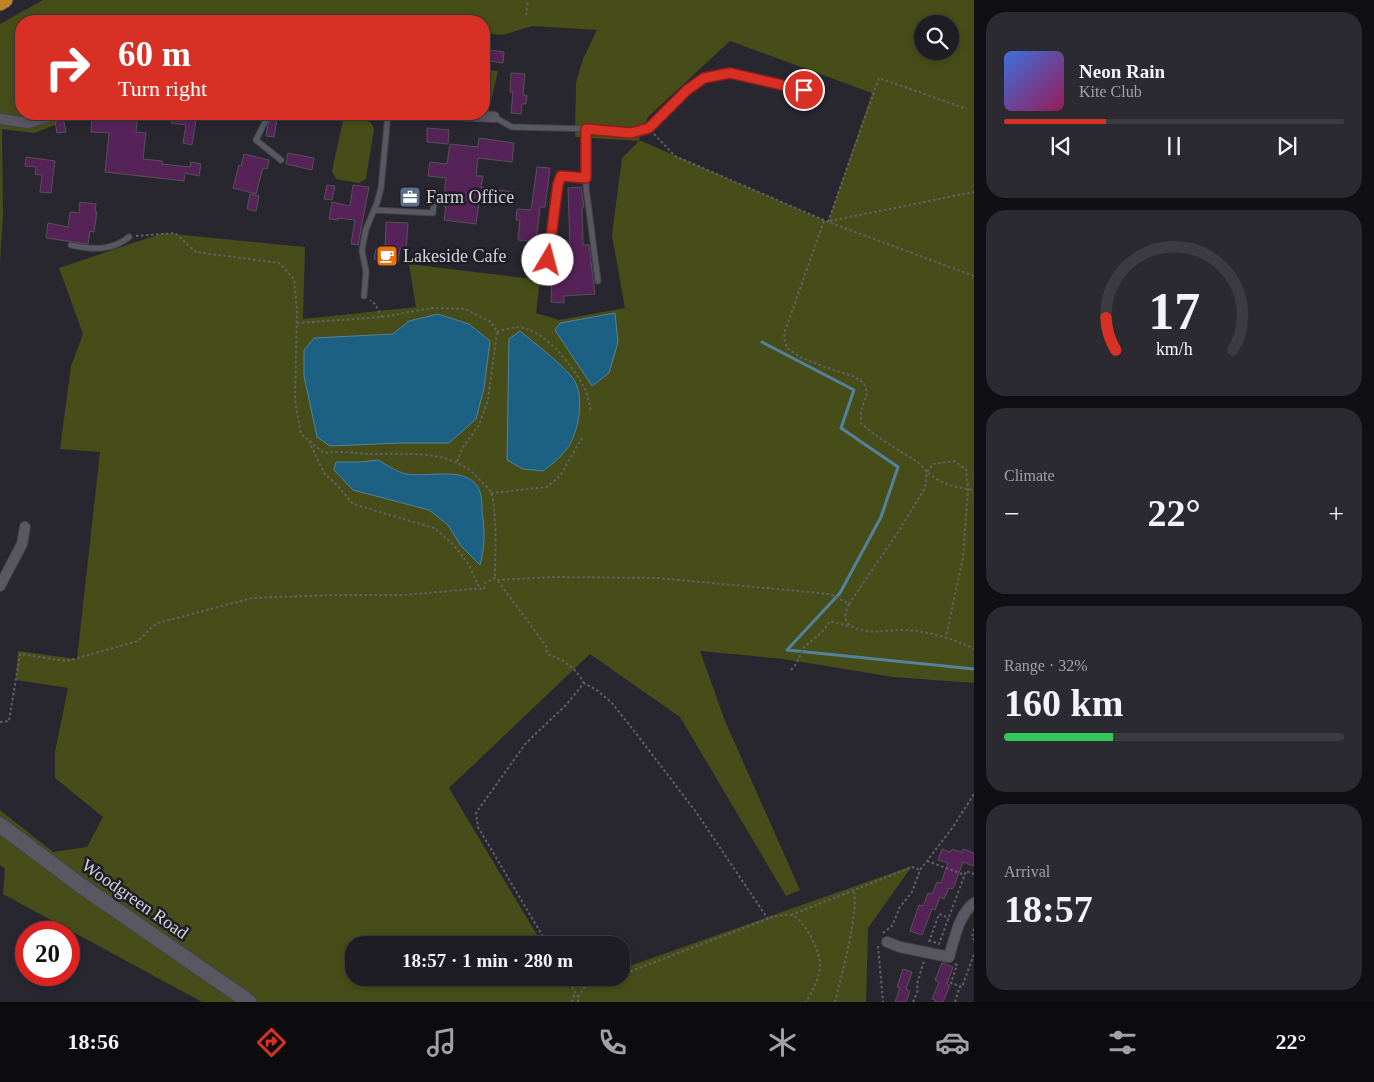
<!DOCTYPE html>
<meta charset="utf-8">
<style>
:root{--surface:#1e1d24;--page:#2b2a31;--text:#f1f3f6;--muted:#a1a2a6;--line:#3c3b41;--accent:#d93025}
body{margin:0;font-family:"Times New Roman",serif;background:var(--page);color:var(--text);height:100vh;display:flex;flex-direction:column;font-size:19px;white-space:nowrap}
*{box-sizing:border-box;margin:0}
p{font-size:16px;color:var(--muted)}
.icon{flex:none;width:28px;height:28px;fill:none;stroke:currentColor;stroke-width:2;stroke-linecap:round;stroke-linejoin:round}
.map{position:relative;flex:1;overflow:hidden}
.drawer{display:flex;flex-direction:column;gap:12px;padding:12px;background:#101014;width:400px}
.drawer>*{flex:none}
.top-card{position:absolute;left:15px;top:15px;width:475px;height:105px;border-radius:20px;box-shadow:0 2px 8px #0003,0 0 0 1px var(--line);background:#d93025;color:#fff;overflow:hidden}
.controls{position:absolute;left:914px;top:15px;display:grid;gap:10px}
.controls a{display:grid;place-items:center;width:45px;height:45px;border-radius:50%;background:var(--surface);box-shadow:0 2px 8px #0003,0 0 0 1px var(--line);font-size:25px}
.speed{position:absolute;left:15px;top:921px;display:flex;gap:10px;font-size:25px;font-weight:700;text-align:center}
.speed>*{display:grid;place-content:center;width:65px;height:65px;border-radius:50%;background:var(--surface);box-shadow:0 2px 8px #0003,0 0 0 1px var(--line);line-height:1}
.speed .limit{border:8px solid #d22;background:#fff;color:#111}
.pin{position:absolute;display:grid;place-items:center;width:42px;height:42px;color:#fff;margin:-21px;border:2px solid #fff;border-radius:50%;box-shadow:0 1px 5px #0007}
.me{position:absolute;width:55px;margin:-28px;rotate:8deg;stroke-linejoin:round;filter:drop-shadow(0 0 4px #0008)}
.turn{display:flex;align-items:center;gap:18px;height:105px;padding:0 20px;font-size:22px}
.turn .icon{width:65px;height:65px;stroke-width:2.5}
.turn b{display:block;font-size:35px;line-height:42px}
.big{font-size:38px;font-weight:700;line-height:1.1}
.drawer .widget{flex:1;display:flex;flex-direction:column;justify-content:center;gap:8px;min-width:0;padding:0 18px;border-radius:20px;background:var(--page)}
.drawer .dial{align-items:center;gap:0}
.dial svg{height:130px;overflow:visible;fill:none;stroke:var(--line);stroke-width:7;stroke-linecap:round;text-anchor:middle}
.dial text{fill:var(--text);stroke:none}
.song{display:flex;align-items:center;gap:15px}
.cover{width:60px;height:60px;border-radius:8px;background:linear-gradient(135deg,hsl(220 70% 55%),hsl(330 70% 35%))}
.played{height:5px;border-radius:2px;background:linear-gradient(90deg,var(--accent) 30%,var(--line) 30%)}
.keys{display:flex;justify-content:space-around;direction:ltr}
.heat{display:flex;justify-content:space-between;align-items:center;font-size:28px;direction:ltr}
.charge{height:8px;border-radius:4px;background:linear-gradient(90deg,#34c759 32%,var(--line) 0)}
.trip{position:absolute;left:345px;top:936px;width:285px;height:50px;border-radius:20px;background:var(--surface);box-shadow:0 2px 8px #0003,0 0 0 1px var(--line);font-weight:700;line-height:50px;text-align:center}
.tabs{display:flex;height:80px;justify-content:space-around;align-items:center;background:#0c0c0e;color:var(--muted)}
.tabs .icon{width:35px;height:35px}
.tabs .current{color:var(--accent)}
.tabs b{font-size:22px;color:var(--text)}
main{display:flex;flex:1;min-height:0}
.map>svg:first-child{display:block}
.green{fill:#474d18;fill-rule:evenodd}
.water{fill:#1c6083;stroke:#53829d}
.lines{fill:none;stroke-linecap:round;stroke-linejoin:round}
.stream{stroke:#53829d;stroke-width:3}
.building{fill:#562359;stroke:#585058}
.lane-casing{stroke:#44434a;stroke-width:7}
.street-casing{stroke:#44434a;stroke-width:12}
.secondary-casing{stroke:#44434a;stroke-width:17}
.highway-casing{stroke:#44434a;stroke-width:17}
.path{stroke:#626169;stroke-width:2;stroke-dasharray:2.5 2.5;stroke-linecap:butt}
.lane{stroke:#595762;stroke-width:5}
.street{stroke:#595762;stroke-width:10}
.secondary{stroke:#595762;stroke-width:15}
.highway{stroke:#be8326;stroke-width:15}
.route-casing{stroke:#8d1f18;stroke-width:12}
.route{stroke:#d93025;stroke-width:9}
.labels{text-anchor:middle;stroke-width:5;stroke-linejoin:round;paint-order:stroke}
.poi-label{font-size:18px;fill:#d4d3d9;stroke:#1f1d26;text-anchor:start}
.street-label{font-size:18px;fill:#d4d3d9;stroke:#1f1d26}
</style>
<main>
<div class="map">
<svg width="974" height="1002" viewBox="0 0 974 1002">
<rect width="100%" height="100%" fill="#282730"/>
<g class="green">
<path d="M43,0H974V683L893,677L784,659L700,651L725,721L800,890L786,896L680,717L590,654L449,788L543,945H354V978H562L569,988L599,978H621V969L912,866L868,928L866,1002H202L3,894L5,869L0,865V810L53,852L87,847L103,817L55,778V752L68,688L16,680L18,651L77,659L100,452L60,449L71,366L83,334L59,268L163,233L305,247L303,319L416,307L409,264L540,280L536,313L559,320L625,308L612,235L622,158L639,141L575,137L576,83L583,59L597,30L533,26L502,35L484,33V21H21V114H78L75,117L34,133L2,129L3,215L0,263V24ZM922,24H950V51H922ZM730,41L872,93L828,222L639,140L648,117Z"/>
<polygon points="484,69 498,71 486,121 410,114 484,114"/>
<polygon points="349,117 364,119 371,123 374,129 366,179 359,183 336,179 332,171 343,121"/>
</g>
<g class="water">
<polygon points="615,313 618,342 609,373 592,386 555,330 560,323"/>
<polygon points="438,314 469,324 490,341 484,388 476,419 449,443 401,443 330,446 317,437 304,376 304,350 314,338 393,334 409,321"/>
<path d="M520,331C537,345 557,360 572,377C586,394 579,434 566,450C560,458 551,465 543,471L523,469L507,460L509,339Z"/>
<path d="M378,460C387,465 397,472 406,474C428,478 471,464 480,492C482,498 482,505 482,511C485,530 485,547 480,565L461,546L448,525L429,510L353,490L334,470L336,462H361Z"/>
</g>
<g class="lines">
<polyline class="stream" points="762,342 854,390 841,428 898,467 881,517 840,593 787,650 974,669"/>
</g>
<g class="building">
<polygon points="484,49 504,52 503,63 484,60"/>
<polygon points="511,73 525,74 523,95 527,95 526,104 522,104 521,114 511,113 513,92 510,92"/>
<polygon points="92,114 138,114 136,132 146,133 143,159 162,161 162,164 190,167 191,162 201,164 199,176 185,173 184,181 105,172 109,133 91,132"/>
<polygon points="172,114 197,114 192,145 183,143 186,125 171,123"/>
<polygon points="273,114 278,114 274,137 266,136 268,125"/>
<polygon points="63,118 66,132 57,133 55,122"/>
<polygon points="427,128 449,130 448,144 427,142"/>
<polygon points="479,138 514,143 512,162 478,158 476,176 483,176 481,187 513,192 512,201 480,196 476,224 444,220 446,206 443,206 446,178 428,176 430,162 447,164 450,144 478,147"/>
<polygon points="288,153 314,158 312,170 286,164"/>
<polygon points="244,154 269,160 267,169 263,168 256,194 233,188 239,165 241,166"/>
<polygon points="26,157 55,161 51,193 40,192 42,175 35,174 36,167 25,166"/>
<polygon points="537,167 550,168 545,207 540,207 536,242 518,240 520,220 516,220 517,209 531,210"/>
<polygon points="327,185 335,186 332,200 324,199"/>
<polygon points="353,185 369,187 358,245 351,244 355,220 338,218 338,220 329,219 332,202 350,206"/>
<polygon points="581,187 584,207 582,207 583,245 589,245 595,294 564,296 564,303 551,302 552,277 559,277 557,247 570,246 568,188"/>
<polygon points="250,194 259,196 256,211 247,209"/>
<polygon points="80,202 96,204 95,212 97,212 94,232 90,231 88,244 46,238 48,223 68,227 70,212 79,213"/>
<polygon points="386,222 408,223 406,250 400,249 398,262 374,259 376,249 385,250"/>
<polygon points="942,849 950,852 952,849 961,852 963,849 974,853 974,866 963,862 953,889 949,888 944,899 940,897 935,910 932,909 922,935 910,931 919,905 923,906 928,893 932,894 937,882 941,883 948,863 938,860"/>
<polygon points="942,963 953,967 947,984 950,985 943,1002 935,1002 935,1000 932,999 939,982 935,980"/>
<polygon points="903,969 912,972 906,989 910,991 906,1002 895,1002 900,988 897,987"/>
</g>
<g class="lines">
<g class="lane-casing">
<g id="lane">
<polyline points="269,114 256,140 281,160"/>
<polyline points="494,117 512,127 594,129 631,133 649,128 687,90 704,78 730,73 804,90"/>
<polyline points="586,129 586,187 598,281"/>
<polyline points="374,210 433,213 435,191"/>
<path d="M71,245C92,250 112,251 129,237"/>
<polyline points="548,260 558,184 561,176 586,178"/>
<polyline points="364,296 366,272 362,250 366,229 377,203 381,188 388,114"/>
</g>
</g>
<g class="street-casing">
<g id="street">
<polyline points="439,114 494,117"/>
<polyline points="0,119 28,123 56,114"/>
<polyline points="0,586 22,544 25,527"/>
<path d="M887,942L900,947L949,957C955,938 958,916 974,903"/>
</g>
</g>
<g class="secondary-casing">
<polyline id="secondary" points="0,825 80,885 249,1002"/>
</g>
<g class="highway-casing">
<polyline id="highway" points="0,3 5,0"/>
</g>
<g class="path">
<polyline points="526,15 528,0"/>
<polyline points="654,134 675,156 828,222 974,276"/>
<path d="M824,221L785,331L784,337L787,348L800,357L822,366L855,377L864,383L867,393L861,411V423C877,438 897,449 916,461C921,464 923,468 927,472C940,484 957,488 974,490"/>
<polyline points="830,221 974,192"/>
<polyline points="828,222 879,78 967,109"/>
<path d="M136,236L175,233L196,252L279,263L294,279L297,310L295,401L301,434L324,453C341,450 356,454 373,454C409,454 454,449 480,480C484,484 490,489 492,495C497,517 495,555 495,578"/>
<polyline points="382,317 431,308 465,309 491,322 497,332 488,400 479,425 463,447 457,462"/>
<polyline points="297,323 382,317 375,304 370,300"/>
<path d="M497,332C503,330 510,328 516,327C544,327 573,366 585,389C588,395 589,404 591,411"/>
<polyline points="309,441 324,473 338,486 353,504 434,528 452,543 468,563 480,589"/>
<polyline points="491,493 547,487 560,476 582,438"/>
<path d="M498,581L546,646L547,654C564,660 575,667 584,683"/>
<polyline points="849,604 898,532 925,488 927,472 933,464 954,461 966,469 968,489 963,557 946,637"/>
<polyline points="791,670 796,664 804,647 822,632 830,621 849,626"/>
<path d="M0,722L9,721L20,654L67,661L138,641L151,628L158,623L252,598L334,595H403L473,589H484L485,583L495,578L498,580L554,577L658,578L830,594L849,604C844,613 843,622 853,627C869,635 886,630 903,630C928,631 952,638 974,649"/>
<polyline points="927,861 965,875"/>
<polyline points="791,915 912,867 920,870"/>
<polyline points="974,929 972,937 974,940"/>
<polyline points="883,933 892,926 900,907 912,892 920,870 953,827 974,794"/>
<polyline points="929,940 939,944 966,871 974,874"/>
<polyline points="929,942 939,914 949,918"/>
<polyline points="548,945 478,827 476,813 526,743 566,705 584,683 598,691 612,703 635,732 696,812 768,919"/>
<polyline points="878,946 883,1002"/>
<polyline points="955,964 957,965 951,983 962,987 974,954"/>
<path d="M621,975L775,916C780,916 787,914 791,915C804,918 821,953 820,965C820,977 812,992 806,1002"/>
<polyline points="567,978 578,997"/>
<polyline points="572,1002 575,992"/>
<polyline points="578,1002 578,997 584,988 614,978"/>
<path d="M835,1002C840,983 861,904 853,890"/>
<polyline points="913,1002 918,990 917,984 924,961"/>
<polyline points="955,1002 960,986"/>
</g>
<use href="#lane" class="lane"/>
<use href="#street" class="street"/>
<use href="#secondary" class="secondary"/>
<use href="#highway" class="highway"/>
</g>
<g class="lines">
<g class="route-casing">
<polyline id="route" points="548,260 558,184 561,176 586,178 586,129 631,133 649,128 687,90 704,78 730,73 804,90"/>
</g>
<use href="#route" class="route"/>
</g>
<defs>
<g id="office-square" transform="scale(1.125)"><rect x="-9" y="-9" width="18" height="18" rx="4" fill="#5c6f8a" stroke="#1f1d26"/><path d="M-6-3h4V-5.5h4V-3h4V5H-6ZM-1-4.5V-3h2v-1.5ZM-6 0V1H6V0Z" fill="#fff"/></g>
<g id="cafe-square" transform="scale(1.125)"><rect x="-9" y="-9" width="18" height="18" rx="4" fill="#e8710a" stroke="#1f1d26"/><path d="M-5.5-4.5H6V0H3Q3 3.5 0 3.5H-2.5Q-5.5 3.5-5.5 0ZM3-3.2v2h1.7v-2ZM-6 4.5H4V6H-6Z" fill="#fff"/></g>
</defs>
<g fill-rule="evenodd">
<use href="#office-square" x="410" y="197"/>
<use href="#cafe-square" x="387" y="256"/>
</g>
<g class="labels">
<g class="poi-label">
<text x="426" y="203">Farm Office</text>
<text x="403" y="262">Lakeside Cafe</text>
</g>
<g class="street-label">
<text transform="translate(135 899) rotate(35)" y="6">Woodgreen Road</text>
</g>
</g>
</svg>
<div class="controls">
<a><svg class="icon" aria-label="search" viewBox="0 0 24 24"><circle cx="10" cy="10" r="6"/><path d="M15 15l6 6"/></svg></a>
</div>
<div class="speed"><div class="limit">20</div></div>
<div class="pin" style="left:804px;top:90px;background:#d93025"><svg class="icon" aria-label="arrive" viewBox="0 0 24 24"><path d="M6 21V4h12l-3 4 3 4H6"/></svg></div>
<svg class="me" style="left:548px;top:260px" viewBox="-20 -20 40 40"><circle r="19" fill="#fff"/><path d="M0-13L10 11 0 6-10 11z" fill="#d93025"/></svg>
<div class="trip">18:57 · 1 min · 280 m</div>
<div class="top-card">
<div class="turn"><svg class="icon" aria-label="right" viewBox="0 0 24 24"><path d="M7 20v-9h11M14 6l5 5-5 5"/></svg><div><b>60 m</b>Turn right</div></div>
</div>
</div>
<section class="drawer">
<div class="widget">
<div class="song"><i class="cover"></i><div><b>Neon Rain</b><p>Kite Club</p></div></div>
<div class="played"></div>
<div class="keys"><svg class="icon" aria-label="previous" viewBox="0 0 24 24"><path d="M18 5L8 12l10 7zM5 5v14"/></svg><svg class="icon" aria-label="pause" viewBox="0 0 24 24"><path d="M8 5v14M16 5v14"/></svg><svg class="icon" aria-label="next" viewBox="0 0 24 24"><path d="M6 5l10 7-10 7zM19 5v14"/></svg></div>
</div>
<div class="widget dial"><svg viewBox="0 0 100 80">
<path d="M14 69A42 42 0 1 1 86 69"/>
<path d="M14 69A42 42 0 0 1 8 49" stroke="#d93025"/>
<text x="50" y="56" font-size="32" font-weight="700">17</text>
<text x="50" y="72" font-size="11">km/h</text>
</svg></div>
<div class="widget"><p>Climate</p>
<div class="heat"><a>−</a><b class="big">22°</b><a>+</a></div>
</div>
<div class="widget"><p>Range · 32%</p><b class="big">160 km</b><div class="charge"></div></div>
<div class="widget"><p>Arrival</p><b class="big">18:57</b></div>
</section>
</main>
<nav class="tabs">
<b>18:56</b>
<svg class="icon current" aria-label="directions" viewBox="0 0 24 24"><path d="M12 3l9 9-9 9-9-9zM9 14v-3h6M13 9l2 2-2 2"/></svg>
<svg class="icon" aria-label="music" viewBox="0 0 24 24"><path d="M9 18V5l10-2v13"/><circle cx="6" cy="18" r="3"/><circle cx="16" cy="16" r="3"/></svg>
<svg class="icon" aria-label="phone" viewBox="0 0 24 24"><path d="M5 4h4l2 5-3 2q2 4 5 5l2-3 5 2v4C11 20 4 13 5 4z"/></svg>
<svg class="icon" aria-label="climate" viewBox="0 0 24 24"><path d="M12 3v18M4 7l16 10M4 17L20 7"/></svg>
<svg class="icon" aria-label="car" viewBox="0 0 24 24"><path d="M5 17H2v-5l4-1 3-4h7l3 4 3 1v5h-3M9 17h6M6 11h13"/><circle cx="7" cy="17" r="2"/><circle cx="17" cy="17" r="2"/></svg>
<svg class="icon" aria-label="filters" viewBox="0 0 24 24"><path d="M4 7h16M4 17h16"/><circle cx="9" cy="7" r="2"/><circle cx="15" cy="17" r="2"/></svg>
<b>22°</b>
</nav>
